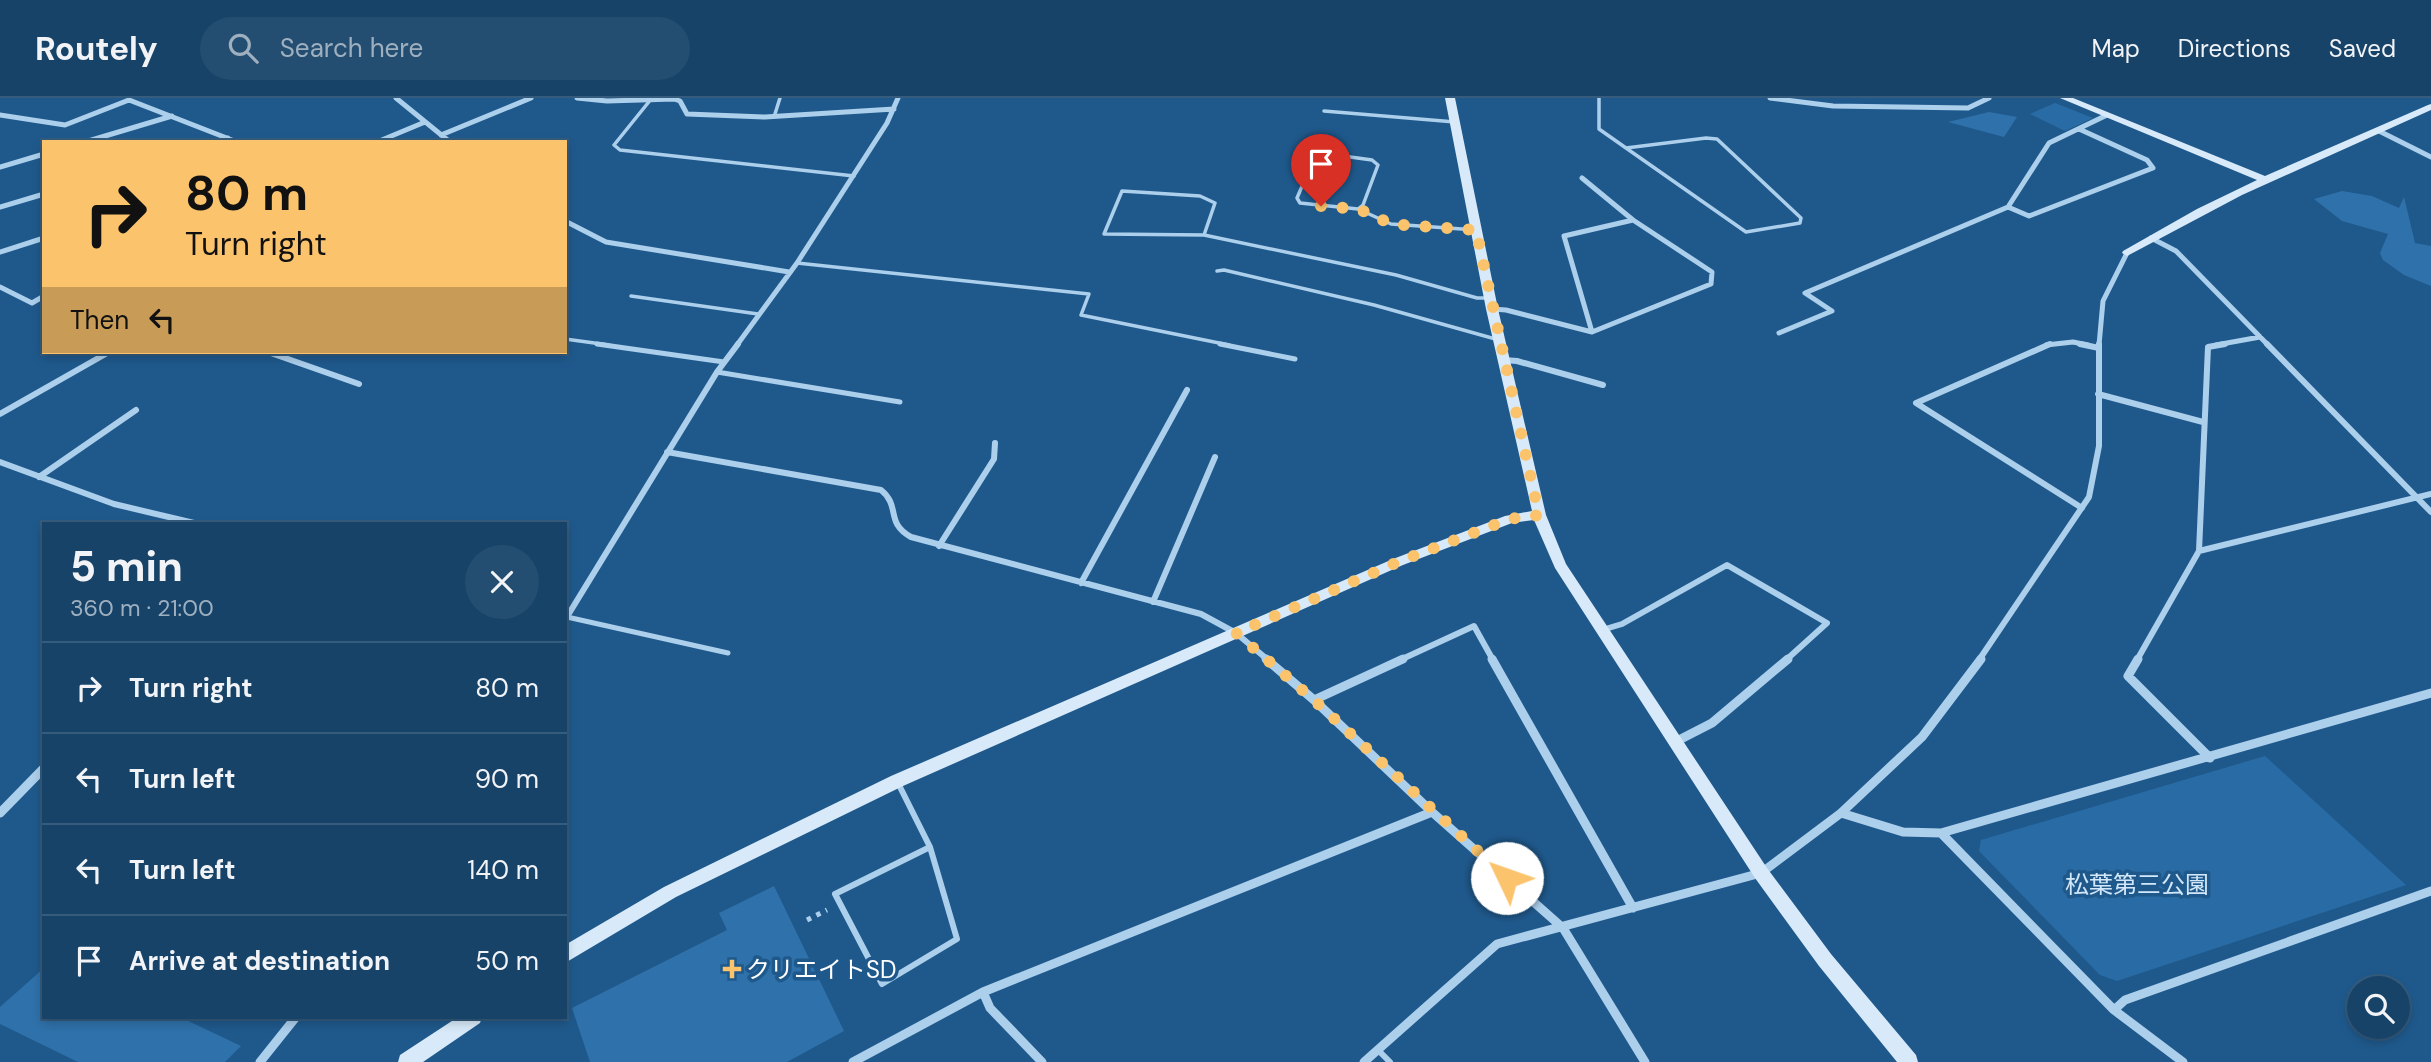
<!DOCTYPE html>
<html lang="en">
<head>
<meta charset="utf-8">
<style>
  :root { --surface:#174369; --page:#244e71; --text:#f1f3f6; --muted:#9eb0c0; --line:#365c7d }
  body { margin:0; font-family:"DM Sans","Noto Sans JP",sans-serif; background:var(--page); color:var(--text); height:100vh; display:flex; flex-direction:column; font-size:26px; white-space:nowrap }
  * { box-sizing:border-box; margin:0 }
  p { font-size:23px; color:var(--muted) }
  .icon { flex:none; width:38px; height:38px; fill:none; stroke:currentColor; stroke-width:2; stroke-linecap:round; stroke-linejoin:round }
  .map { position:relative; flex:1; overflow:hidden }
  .drawer { position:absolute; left:42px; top:424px; width:525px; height:497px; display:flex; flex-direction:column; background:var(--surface); border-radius:0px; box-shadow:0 4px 10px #0003,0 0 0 2px var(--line) }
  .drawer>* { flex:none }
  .banner { position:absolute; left:42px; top:42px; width:525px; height:214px; border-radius:0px; box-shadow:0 4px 10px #0003,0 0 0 2px var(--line); background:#fac36c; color:#111; overflow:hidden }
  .controls { position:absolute; left:2347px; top:878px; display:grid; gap:14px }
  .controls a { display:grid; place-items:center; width:63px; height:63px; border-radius:50%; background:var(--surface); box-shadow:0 4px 10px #0003,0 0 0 2px var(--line); font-size:35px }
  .pin { position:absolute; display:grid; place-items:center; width:60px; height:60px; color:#fff; margin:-72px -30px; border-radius:50% 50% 50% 0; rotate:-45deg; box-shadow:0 0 7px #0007 }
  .pin .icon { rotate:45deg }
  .me { position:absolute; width:77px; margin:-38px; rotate:312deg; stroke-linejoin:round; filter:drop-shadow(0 0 5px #0008) }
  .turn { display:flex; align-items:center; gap:24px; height:147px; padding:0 28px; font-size:32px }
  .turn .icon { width:91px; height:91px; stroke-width:2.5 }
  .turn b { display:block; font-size:49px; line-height:60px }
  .then { display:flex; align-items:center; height:66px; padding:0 28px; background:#0003; gap:14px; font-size:26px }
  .round { display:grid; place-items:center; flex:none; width:74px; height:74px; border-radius:37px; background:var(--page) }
  .overview { display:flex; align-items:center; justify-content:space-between; height:119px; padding:0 28px }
  h1 { font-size:42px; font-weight:700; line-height:52px }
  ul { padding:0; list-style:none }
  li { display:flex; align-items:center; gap:21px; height:91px; padding:0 28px; border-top:2px solid var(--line) }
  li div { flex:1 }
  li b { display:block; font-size:26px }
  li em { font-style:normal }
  header { display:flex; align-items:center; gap:42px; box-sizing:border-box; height:98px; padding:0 35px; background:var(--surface); border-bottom:2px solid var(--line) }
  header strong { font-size:33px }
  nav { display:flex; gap:38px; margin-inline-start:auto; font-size:24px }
  .search { width:490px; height:63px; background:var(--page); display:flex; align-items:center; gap:18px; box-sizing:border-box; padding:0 24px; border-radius:38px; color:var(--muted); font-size:26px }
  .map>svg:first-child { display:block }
</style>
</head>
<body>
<header>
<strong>Routely</strong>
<div class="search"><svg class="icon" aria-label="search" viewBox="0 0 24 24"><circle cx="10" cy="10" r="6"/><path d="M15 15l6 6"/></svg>Search here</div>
<nav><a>Map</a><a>Directions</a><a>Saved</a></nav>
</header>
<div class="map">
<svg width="2431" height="964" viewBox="0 0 2431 964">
  <rect width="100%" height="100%" fill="#1f598c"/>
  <path fill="#296ca5" d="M2055 5 2093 20 2065 33 2030 16Z
    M2265 658 2406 787 2117 883 2100 877 1979 753 1981 742Z"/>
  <path fill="#2f71aa" d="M1989 14 2017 19 2004 39 1948 24Z
    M2342 93 2372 98 2399 110 2404 99 2415 145 2431 148V188L2404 177 2383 162 2380 155 2388 136 2342 123 2314 101Z
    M774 788 844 933 787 964H590L572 910 727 832 719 815Z
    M44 870V919H180L241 948 225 964H78L0 926V909Z"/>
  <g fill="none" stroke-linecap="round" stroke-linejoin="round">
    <path stroke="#accfec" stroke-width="5" stroke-dasharray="4.5 6" stroke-linecap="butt" d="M807 822 827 812"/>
    <path stroke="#accfec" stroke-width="3.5" d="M652 0 614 47 620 52 854 78
      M1599 0V31L1626 50
      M1324 13 1455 24
      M774 19 780 0
      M1706 40 1717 41 1801 120 1800 125 1746 134 1626 50Z
      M1321 55 1372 62 1378 67 1363 107 1358 111 1300 105 1297 100 1315 58Z
      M1122 93 1200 98 1215 105 1204 137 1104 136Z
      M1358 111 1391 126 1476 132
      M1204 137 1396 177 1477 200H1489
      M797 165 1089 196 1081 217 1229 247
      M1217 173 1224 172 1374 207 1499 242
      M631 198 758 216
      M565 241 609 247"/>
    <path stroke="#accfec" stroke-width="5" d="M597 246 724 264
      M1220 246 1295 261
      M717 274 900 304
      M567 519 728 555"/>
    <path stroke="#accfec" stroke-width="6" d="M897 683 930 749
      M930 749 957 841 882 886 835 796Z
      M1378 952 1390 964"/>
    <path stroke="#accfec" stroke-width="5" d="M396 0 450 44
      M577 0 607 3 674 1 680 3 687 16 765 19 894 11
      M1770 0 1833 8 1968 10 1989 0
      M0 17 65 27 129 2 237 44
      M2379 33 2431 59
      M441 37 531 0
      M85 44 172 18
      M215 44 228 40
      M377 44 425 24
      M0 69 44 56
      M0 109 44 96
      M2008 109 2029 118 2153 70 2147 62 2079 31
      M565 123 606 144 789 174
      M2151 140 2176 153 2268 247
      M0 154 44 140
      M0 189 32 205 44 198
      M1492 211 1506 212 1592 234 1711 186 1712 174 1633 122 1582 80
      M1592 234 1564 138 1633 122
      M1779 235 1832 213 1805 195 2008 109 2049 45 2107 17
      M737 247 797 165 887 25 898 0
      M2046 247 2073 244 2088 247
      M2099 247 2103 203 2127 155
      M2216 247 2260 239"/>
    <path stroke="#accfec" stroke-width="6" d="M2050 246 1916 305 2082 410
      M2080 246 2099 250
      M2267 246 2431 414
      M268 254 359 286
      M1504 262 1517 263 1603 287
      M2098 296 2203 324
      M0 316 109 254
      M667 354 881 392C901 408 885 425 911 439L1201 516 1236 535 1268 562
      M0 364 114 406 194 425
      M39 379 136 312
      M939 448 994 361 995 345
      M2199 453 2431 396
      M1081 485 1187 292
      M1153 504 1215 359
      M565 522 717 274 738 246
      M1602 532 1622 526 1727 467 1827 525 1786 562
      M1400 562 1474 528 1493 562
      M1979 562 2089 399 2099 348V246
      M2137 562 2199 453 2208 249 2225 246"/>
    <path stroke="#accfec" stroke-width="9" d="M1266 561 1314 602
      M1403 561 1314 602 1432 714 1563 830 1645 964
      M1492 561 1633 810
      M2138 561 2128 578 2210 660
      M1675 644 1712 625 1788 561
      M0 715 44 670
      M1841 715 1903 734 1941 735
      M983 894 990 910 1042 964
      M2114 912 2125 902 2431 793
      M260 964 296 919
      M853 964 983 894 1432 714
      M1364 964 1497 846 1761 775 1841 715 1922 639 1981 561
      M2183 964 2114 912 1941 735 2431 595"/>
    <path fill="#d8eaf9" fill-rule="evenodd" d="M1445 0H1455L1498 211 1546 417 1566 466 1767 770 1831 856 1916 957 1918 964H1897L1819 868 1755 780 1555 470 1534 422 1512 425 1403 467 903 688 676 799 565 865V847L664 789 891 678 1393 461 1505 418 1532 413 1486 211Z
      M2060 0H2073L2265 78 2428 7 2431 6V12L2242 97 2127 158 2122 155 2123 153 2197 111 2257 82Z
      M458 919H482L480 925 423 964H398L400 957Z"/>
  </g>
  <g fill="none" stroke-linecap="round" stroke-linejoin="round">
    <path stroke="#fac36c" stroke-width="12" stroke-dasharray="0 21.6" d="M1321 108 1359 111 1391 126 1476 132 1539 417 1510 421 1398 464 1236 535 1314 602 1507 780"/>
  </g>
  <path fill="#fac36c" stroke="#1f598c" stroke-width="2.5" d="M728.5 860.5h7v7h7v7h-7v7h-7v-7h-7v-7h7z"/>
  <g text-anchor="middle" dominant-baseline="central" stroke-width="7" stroke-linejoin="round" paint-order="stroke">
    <g font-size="24" fill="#d2e7f9" stroke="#1f598c">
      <text x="2137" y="786">松葉第三公園</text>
    </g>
    <g font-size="24" fill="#fff" stroke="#1f598c" text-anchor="start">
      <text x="746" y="871">クリエイトSD</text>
    </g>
  </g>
</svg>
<div class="controls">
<a><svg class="icon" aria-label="search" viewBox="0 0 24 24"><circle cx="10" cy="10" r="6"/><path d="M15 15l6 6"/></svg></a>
</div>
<div class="pin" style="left:1321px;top:108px;background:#d93025"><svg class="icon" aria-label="arrive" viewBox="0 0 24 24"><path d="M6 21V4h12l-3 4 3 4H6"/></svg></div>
<svg class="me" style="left:1507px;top:780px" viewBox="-20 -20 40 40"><circle r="19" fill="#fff"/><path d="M0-13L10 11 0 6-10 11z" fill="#fac36c"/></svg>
<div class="banner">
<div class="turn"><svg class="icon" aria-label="right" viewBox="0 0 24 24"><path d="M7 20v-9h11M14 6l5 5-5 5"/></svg><div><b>80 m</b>Turn right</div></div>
<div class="then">Then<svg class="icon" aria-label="left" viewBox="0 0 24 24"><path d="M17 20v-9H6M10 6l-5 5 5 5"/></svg></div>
</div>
<section class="drawer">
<div class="overview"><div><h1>5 min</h1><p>360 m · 21:00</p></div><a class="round"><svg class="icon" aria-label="close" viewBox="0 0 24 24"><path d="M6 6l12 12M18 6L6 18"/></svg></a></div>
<ul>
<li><svg class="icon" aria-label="right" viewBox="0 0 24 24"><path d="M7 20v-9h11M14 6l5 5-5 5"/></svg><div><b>Turn right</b></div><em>80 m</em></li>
<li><svg class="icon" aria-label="left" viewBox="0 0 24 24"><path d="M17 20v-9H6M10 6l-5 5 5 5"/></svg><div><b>Turn left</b></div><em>90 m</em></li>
<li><svg class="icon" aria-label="left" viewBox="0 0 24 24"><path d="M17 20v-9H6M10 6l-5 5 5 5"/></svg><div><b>Turn left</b></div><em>140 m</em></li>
<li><svg class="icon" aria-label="arrive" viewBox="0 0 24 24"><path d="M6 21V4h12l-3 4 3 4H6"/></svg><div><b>Arrive at destination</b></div><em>50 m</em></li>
</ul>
</section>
</div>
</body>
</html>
